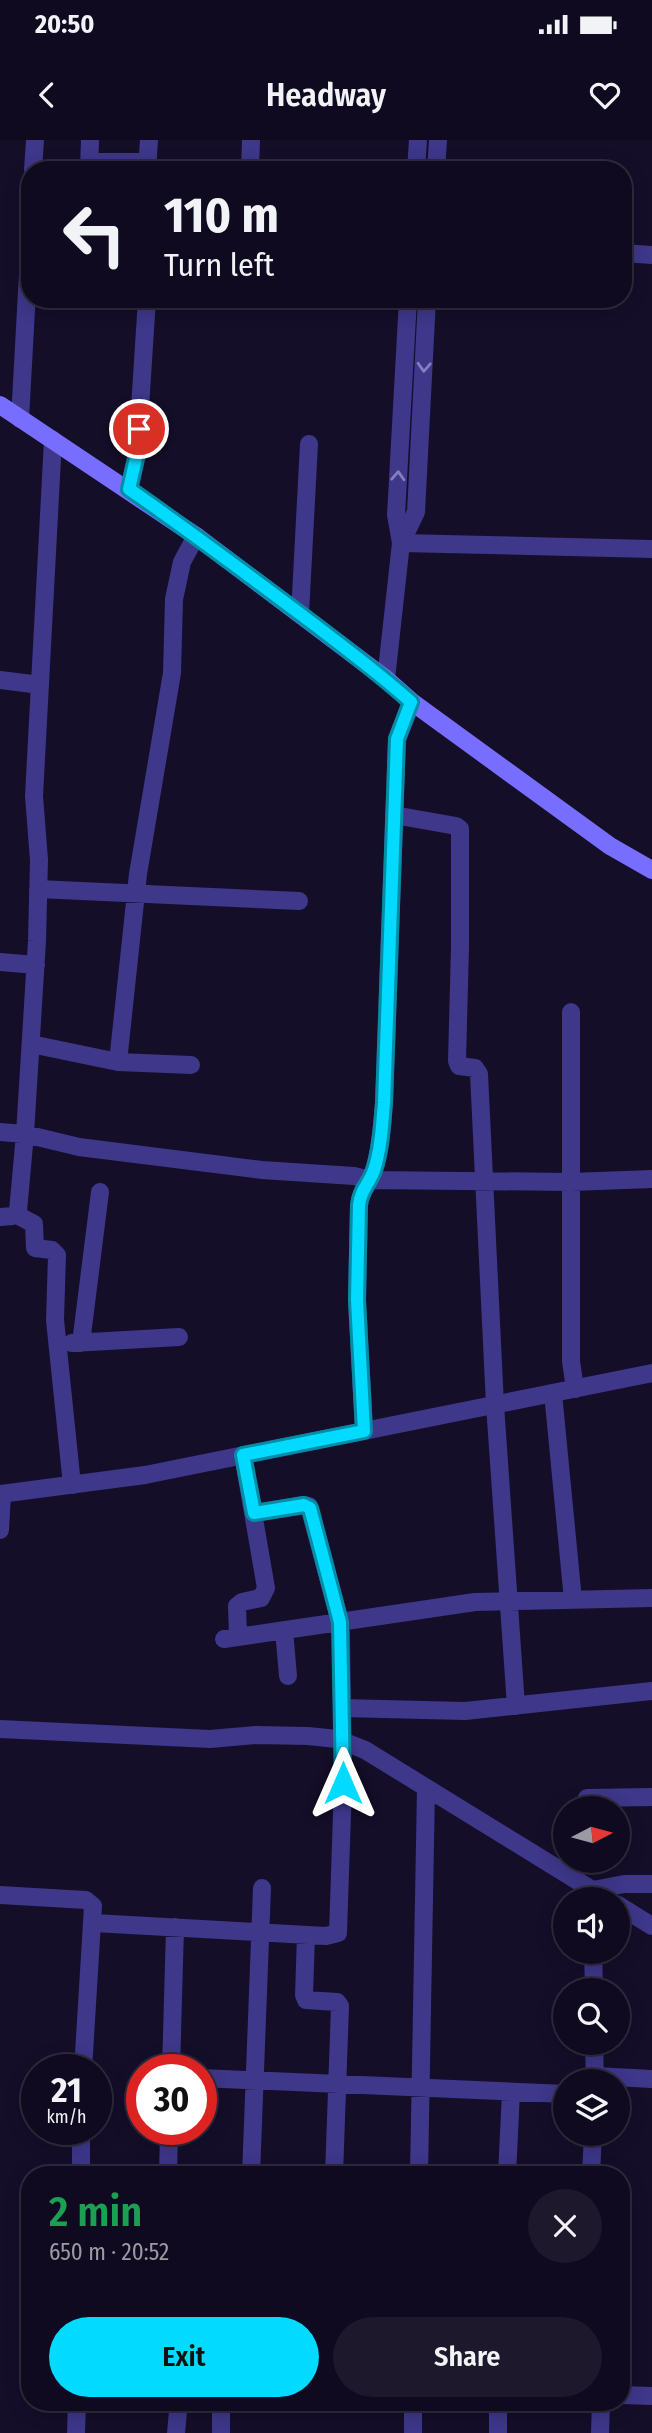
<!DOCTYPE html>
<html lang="en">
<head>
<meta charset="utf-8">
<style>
  :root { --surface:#0f0a1f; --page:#1d182c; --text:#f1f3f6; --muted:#9b9aa4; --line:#2f2b3d; --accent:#02daff }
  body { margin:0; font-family:"Fira Sans Condensed",sans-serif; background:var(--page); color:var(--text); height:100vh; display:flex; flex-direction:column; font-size:26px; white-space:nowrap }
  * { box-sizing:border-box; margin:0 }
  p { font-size:23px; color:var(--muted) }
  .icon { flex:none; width:38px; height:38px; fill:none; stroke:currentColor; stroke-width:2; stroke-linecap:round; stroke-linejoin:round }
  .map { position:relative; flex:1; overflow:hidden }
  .sheet { position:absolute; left:21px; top:2026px; width:609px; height:245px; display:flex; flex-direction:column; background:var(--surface); border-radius:28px; box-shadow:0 4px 18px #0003,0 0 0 2px var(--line) }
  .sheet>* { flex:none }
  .banner { position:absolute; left:21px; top:21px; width:611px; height:147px; border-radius:28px; box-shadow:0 4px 18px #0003,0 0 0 2px var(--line); background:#0f0a1f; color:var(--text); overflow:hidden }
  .needle { width:46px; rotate:84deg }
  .fabs { position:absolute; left:553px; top:1656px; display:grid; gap:14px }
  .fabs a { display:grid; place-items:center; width:77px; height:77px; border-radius:50%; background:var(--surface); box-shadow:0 4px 18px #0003,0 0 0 2px var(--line); font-size:35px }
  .speed { position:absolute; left:21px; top:1914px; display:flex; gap:14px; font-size:35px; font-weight:700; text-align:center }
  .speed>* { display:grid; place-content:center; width:91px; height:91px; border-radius:50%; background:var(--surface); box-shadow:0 4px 18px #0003,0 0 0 2px var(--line); line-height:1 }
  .speed small { font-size:18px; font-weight:400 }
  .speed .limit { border:10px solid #d22; background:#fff; color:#111 }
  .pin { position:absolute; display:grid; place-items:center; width:60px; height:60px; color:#fff; margin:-30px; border:4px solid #fff; border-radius:50%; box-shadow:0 2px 7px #0007 }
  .me { position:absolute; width:77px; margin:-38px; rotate:0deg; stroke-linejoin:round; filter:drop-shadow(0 0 5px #0008) }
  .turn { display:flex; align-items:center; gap:24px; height:147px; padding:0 28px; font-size:32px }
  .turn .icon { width:91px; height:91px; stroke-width:2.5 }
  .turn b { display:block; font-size:49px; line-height:60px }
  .round { display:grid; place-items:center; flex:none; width:74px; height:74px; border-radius:37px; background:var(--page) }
  .overview { display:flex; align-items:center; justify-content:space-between; height:119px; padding:0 28px }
  h1 { font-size:42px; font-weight:600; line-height:52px; color:#1e9e55 }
  .action { display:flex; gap:14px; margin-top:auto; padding:14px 28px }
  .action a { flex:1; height:80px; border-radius:42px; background:var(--accent); color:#111; font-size:28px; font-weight:600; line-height:80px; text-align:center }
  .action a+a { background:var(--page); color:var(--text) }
  .status { display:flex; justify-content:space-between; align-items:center; height:49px; padding:0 35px; background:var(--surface); direction:ltr }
  .status svg { height:19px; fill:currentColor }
  header { display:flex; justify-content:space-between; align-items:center; height:91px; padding:0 28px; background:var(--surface); font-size:32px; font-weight:600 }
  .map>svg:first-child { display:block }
</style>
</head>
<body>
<div class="status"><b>20:50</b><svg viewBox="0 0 49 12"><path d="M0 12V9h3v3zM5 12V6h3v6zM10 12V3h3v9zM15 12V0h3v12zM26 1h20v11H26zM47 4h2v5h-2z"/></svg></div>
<header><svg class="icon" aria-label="back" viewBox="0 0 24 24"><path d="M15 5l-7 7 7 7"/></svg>Headway<svg class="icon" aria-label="heart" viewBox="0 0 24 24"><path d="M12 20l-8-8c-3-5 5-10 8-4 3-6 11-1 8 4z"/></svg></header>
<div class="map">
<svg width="652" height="2293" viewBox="0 0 652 2293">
  <rect width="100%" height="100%" fill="#140e29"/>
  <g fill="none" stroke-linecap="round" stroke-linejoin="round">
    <path stroke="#3e378a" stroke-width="18" d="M90 22H147
      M33 30 35 0
      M89 30 90 0
      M147 30 149 0
      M250 30 251 0
      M623 113 652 115
      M20 279 30 97
      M129 350 137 314 147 159
      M401 403 652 409
      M300 474 309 304
      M0 540 40 545
      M394 675 456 686 460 689V807L457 921 459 926 475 928 479 934 495 1265 516 1566
      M38 749 299 761
      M0 822 36 825
      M571 872V1221L575 1249
      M31 904 118 922 191 925
      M118 922 138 734 172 533 174 459 182 422 196 396
      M0 992 25 994 79 1007 262 1030 354 1036 370 1040 571 1042 652 1039
      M15 1074 34 1084 35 1108 52 1110 57 1115 55 1180 72 1345
      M0 1077 13 1076 18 1071 25 994 37 801 39 720 34 656 53 300
      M72 1203 179 1197
      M81 1203 100 1052
      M553 1253 573 1460
      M364 1291 357 1160 359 1065C361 1048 370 1045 374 1030 381 1009 382 985 384 963L397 599 412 562
      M0 1390 2 1354
      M284 1490 288 1536
      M238 1497 237 1466 242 1462 261 1458 266 1448 243 1315
      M224 1499 475 1462 652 1458
      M342 1568 465 1571 652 1551
      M0 1589 210 1599 256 1595 308 1596 337 1599 365 1610 607 1759
      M587 1658 652 1657
      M0 1755 86 1760 93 1766 83 1930
      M593 1756V1750L624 1744H652
      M618 1765 652 1786
      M94 1783 326 1796 338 1793 343 1643 341 1494 340 1482 309 1366 304 1365 254 1373
      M306 1795 304 1855 306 1860 337 1862 340 1866 334 2035
      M593 1811 594 1850
      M594 1902 595 1941
      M171 1930 175 1787
      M595 1936 652 1939
      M201 1938 565 1954
      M81 2035V1990
      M168 2035 169 1990
      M251 2035 262 1748
      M419 2035 426 1648
      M507 2035 511 1952
      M591 2035 593 1993
      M621 2255 652 2256
      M76 2293 77 2263
      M176 2293 178 2271
      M221 2293V2263
      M413 2293V2263
      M498 2293V2263
      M600 2293 601 2263"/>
    <path stroke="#3e378a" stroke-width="18" d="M416 30 418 0
      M436 30 438 0
      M401 403 416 372 427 159
      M386 539 401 403 396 375 408 159
      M0 1354 145 1335 652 1233"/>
    <path stroke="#776dff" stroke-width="18" d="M0 265 196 396 386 539 412 562 610 706 652 730"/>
  </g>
  <defs><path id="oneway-chevron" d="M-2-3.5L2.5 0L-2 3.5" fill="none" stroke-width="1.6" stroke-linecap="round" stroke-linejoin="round" transform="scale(1.75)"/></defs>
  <g stroke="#857fbf">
    <use href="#oneway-chevron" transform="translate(424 227) rotate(93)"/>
    <use href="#oneway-chevron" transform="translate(398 336) rotate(-87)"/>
  </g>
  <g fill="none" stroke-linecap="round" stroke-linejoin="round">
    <defs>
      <path id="route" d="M139 289 137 314 129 349C191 392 251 437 311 482 345 508 379 533 411 562L397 599 384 963C382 985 381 1009 374 1030 369 1045 361 1048 359 1065L357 1160 364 1291 243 1315 254 1373 304 1365 310 1368 340 1482 343 1643"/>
    </defs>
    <use href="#route" stroke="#018ea6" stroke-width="18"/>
    <use href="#route" stroke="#02daff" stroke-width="12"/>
  </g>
</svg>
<div class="fabs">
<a><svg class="needle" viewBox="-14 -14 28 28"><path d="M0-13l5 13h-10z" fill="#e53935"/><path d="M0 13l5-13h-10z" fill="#9b9aa4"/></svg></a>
<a><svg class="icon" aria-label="sound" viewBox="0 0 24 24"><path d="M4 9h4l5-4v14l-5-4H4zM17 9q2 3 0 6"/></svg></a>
<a><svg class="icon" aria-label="search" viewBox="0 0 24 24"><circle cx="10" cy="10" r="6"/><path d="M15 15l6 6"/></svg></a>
<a><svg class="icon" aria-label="layers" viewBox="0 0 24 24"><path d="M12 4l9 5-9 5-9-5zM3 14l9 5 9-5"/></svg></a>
</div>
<div class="speed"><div>21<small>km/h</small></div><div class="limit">30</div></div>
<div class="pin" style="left:139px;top:289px;background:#d93025"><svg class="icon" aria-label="arrive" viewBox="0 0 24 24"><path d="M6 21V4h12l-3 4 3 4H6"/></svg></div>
<svg class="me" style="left:343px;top:1643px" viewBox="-20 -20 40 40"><path d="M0-17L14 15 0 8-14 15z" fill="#02daff" stroke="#fff" stroke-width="4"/></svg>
<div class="banner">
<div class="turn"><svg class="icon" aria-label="left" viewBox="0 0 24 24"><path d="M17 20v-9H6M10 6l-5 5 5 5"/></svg><div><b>110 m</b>Turn left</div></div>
</div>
<section class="sheet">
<div class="overview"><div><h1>2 min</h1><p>650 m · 20:52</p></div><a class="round"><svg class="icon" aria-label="close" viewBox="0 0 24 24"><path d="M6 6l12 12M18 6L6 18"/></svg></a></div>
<div class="action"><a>Exit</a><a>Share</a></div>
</section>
</div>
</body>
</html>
